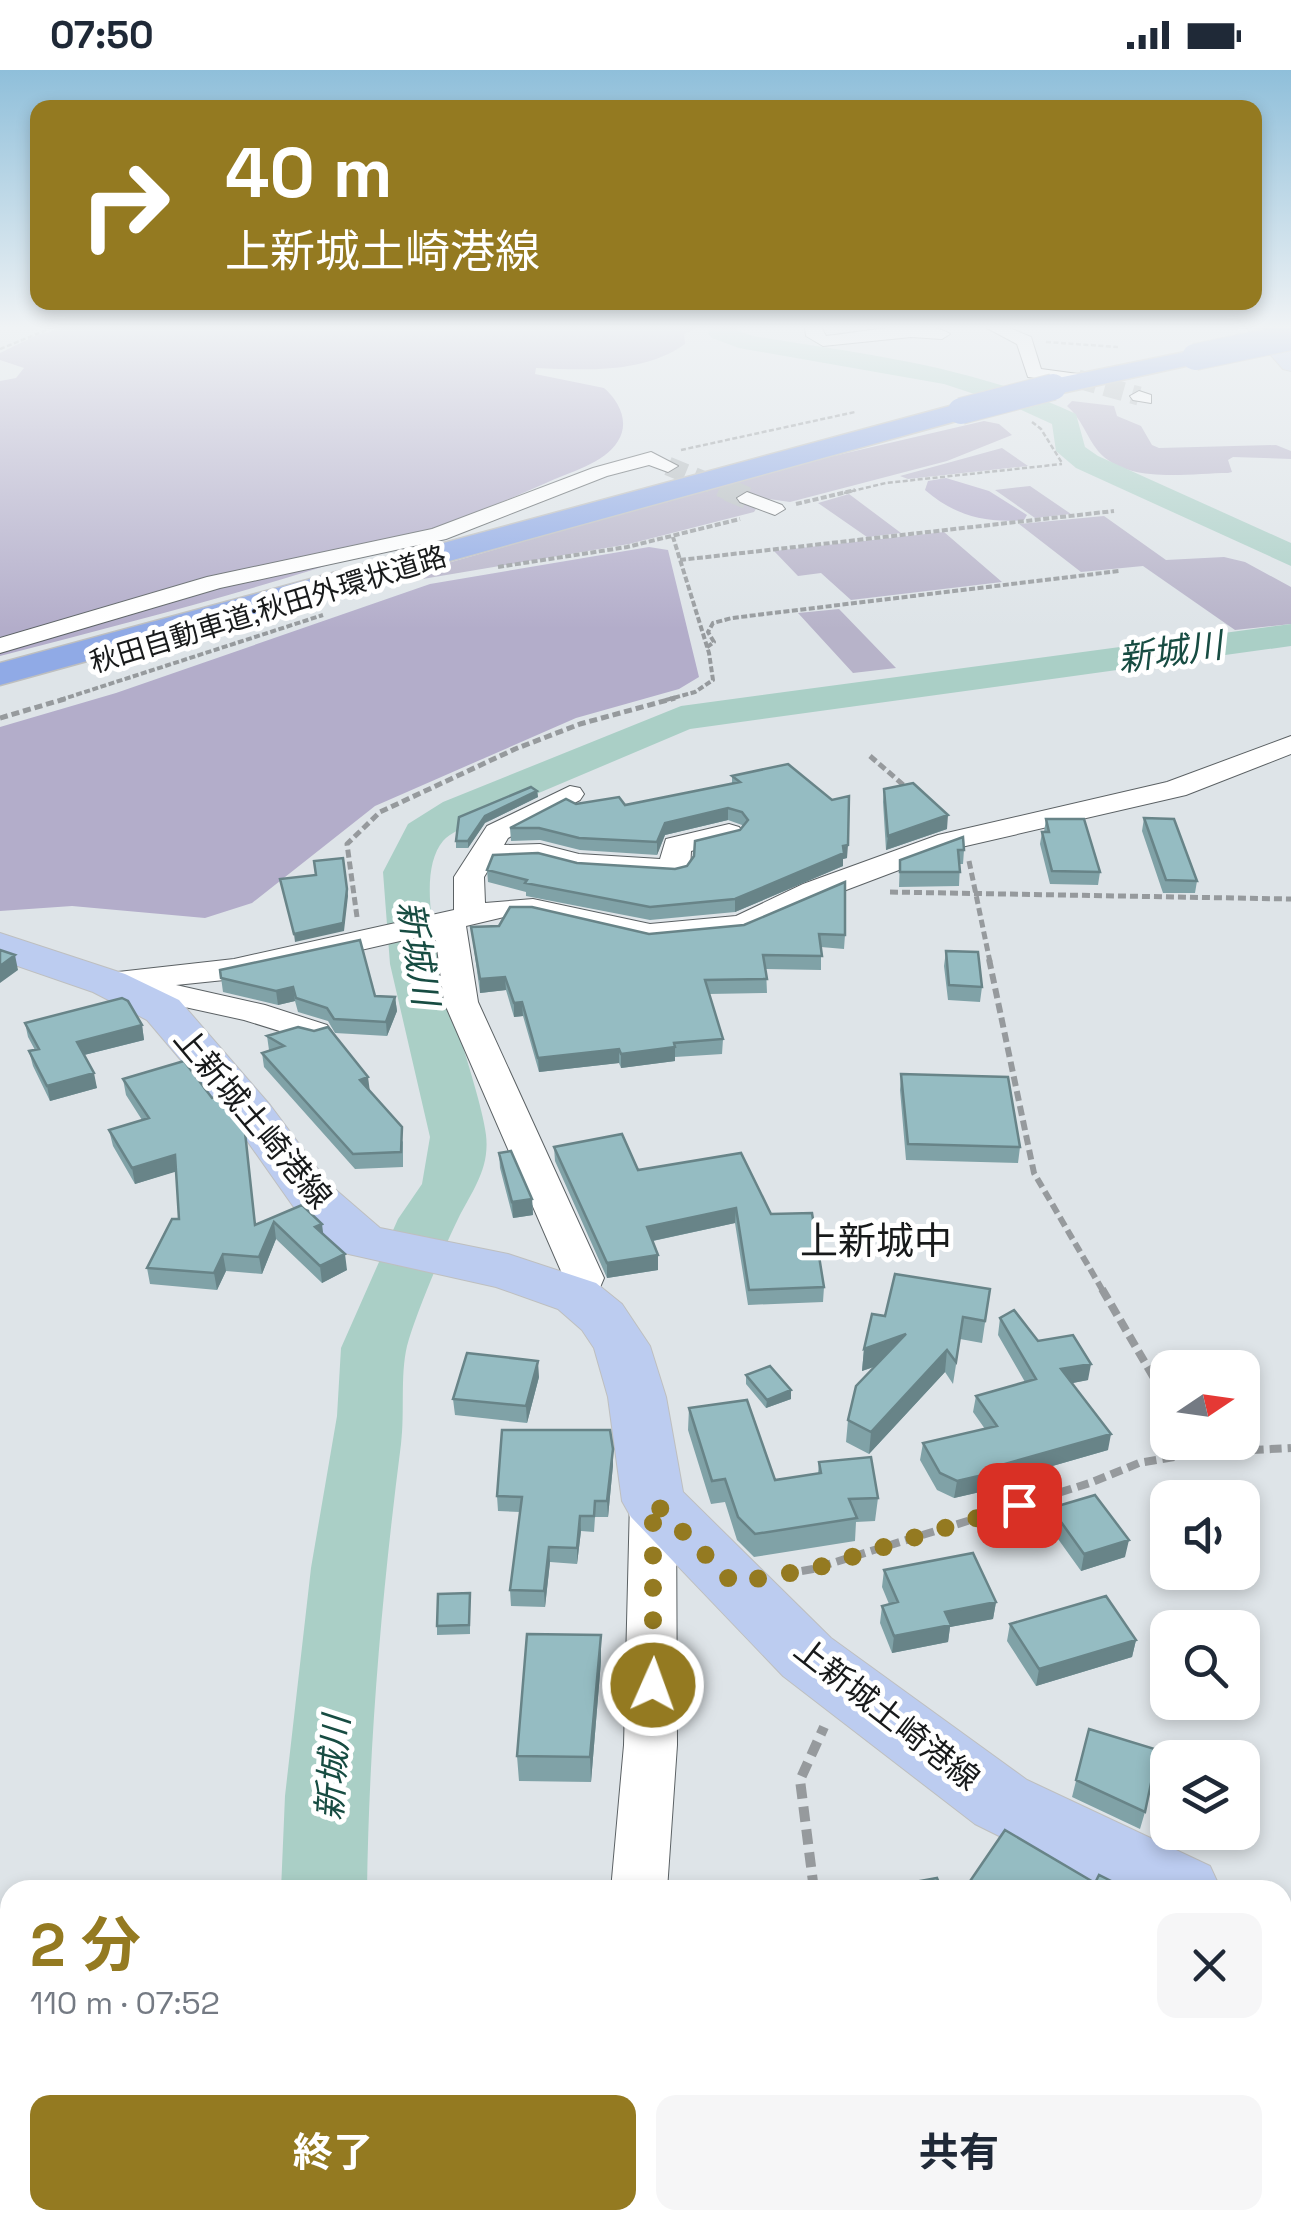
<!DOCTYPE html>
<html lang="ja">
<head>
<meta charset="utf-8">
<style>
  :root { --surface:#fff; --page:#f6f6f7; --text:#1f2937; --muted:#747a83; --accent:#947a21 }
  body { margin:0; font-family:"Space Grotesk","Noto Sans JP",sans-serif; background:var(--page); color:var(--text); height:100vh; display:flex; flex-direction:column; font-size:38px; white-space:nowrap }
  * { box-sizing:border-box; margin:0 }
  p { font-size:32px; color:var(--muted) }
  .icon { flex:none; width:55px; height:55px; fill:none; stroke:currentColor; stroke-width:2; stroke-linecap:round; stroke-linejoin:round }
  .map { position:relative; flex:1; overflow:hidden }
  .details { position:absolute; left:0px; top:1810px; width:1292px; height:350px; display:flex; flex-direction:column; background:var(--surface); border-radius:30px 30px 0 0; box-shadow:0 5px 15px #0003 }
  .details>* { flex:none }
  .top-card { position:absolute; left:30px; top:30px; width:1232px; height:210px; border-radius:20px; box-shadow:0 5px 15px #0003; background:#947a21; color:#fff; overflow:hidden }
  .needle { width:65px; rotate:77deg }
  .tools { position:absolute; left:1150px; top:1280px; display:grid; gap:20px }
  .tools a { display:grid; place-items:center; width:110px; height:110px; border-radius:20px; background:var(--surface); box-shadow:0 5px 15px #0003; font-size:50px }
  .pin { position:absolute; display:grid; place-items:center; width:85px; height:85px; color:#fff; margin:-42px; border-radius:20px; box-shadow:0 5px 15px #0006 }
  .me { position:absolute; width:110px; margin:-55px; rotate:2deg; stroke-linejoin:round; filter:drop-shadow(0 0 8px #0008) }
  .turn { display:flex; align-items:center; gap:35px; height:210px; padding:0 30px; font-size:45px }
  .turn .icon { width:130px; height:130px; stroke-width:2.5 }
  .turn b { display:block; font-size:70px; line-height:85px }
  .round { display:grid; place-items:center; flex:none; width:105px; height:105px; border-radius:20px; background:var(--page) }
  .headline { display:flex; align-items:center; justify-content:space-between; height:170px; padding:0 30px }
  h1 { font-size:60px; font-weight:700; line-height:75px; color:var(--accent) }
  .cta { display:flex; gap:20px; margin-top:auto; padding:20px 30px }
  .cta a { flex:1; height:115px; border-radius:20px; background:var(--accent); color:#fff; font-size:40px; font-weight:700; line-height:115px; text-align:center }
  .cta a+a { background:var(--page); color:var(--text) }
  .status { display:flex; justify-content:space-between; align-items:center; height:70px; padding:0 50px; background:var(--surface); direction:ltr }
  .status svg { height:28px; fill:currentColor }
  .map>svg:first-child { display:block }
</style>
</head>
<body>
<div class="status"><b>07:50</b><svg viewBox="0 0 49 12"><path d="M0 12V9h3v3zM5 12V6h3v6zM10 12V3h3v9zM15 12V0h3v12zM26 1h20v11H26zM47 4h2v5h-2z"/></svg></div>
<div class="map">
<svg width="1291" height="2160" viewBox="0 0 1291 2160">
  <rect width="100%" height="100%" fill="#dee4e8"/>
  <path fill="#b7b3c9" d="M1072 331 1114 336 1117 346 1141 356 1152 375 1159 378 1276 375 1291 381V389L1233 387 1228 390 1232 402 1228 403C1189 403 1127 415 1098 381 1086 366 1082 349 1067 336Z
    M984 351 999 354 1012 365 947 391 790 432 762 428 747 434 756 439 754 442 629 474 393 514 385 511 769 401Z
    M1002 378 1028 396 908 409 900 406Z
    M1030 416 1071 444 1035 448 995 420Z
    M849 424 901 463 867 467 818 433Z
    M1104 446 1166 490 1224 487 1245 492 1291 517V554L1235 560 1143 496 1081 502 1019 454Z
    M944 462 1002 512 851 530 821 503 798 506 774 481Z
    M839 539 896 598 853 603 798 543Z"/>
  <path fill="#b3adca" d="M69 257H699L684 264 685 274C643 304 586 300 536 298L535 304 604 318C619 331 630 352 618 371 604 394 569 402 546 413 372 491 184 538 0 586V311L16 308 24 298 0 290V283L37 265Z
    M946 408 989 421 1027 445 1024 450C985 453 955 446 925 420L928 411Z
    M649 477 668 480 699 607 679 619 576 648 375 736 252 833 205 848 72 836 0 841V657L116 623 430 514Z"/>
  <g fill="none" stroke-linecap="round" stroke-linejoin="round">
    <path fill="#aacfc6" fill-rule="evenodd" d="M713 257H738L736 260 753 266C865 284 973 296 1076 344L1085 377 1098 386 1291 473V496L1076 398 1056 381 1052 354 1017 338 944 314 739 278 712 268 708 263Z
      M1291 554V576L690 659 475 750C465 757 450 763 443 771 399 824 478 1000 486 1065 490 1099 472 1121 458 1149 443 1180 416 1243 407 1276 400 1306 405 1343 401 1374 382 1522 369 1671 367 1820H281L285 1726 311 1498 337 1346 341 1278 398 1149 422 1114 430 1067 390 894 383 802 408 754 443 732 681 636Z
      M262 2150H362L361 2160H261Z"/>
    <path stroke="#b6bcbf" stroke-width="19" stroke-dasharray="19 9" stroke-linecap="butt" d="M1078 309 1139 326
      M668 396 734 423"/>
    <path stroke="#b6bcbf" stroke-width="22" stroke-dasharray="22 11" stroke-linecap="butt" d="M728 420 747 428"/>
    <defs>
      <path id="minor" d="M805 257H821L826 266C856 263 927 248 950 264L942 269 911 267 823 276 806 266Z
        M985 257H1007L1031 267 1041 299 1078 304 1087 309 1078 314 1028 307 1017 274Z
        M1139 321 1151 325V333L1133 330 1130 326Z
        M651 382 678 396 668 402 649 395 607 406 446 469 220 518 0 583V568L207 507 432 459 593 398Z
        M747 422 782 435 785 439 775 445 740 432 737 428Z
        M1291 666V684L1186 725 957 778 825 828 743 865 650 874 533 847H504L466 856 478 932 604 1208 592 1236 577 1240 562 1236 556 1226 564 1208 444 932 435 863 234 909 176 915 265 935 327 955 332 962 327 969 315 972 244 950 139 927 134 920H97L92 913 97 906 109 903 234 889 454 840V807L487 756 570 716 580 718 584 724 580 730 508 768 504 775 540 774 579 784 660 789 666 769 729 754 739 757 744 763 739 769 691 781 690 799 686 805 675 808 578 802 539 792 492 794 484 807 485 833 533 829 650 854 736 846 803 814 938 765 1167 712Z
        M653 1414 669 1419 676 1431 677 1675 667 1820H611L624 1675 630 1431 637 1419Z
        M564 2150H630V2160H564Z"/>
      <path id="major" d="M1246 257H1269L1291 280V301L1283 299Z
        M0 863 125 904 179 930 270 1035 329 1114 380 1158 508 1184 596 1213 622 1234 650 1276 666 1327 683 1422 831 1568 1027 1710 1210 1796 1221 1820H1108L975 1754 783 1606 631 1447 622 1431 608 1327 594 1278 582 1260 558 1239 496 1217 344 1183 293 1136 236 1055 147 950 93 922 0 890Z
        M1282 1835 1291 1839V1911L1282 1908Z"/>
      <path id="highway" d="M1195 280 1207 287 1204 292 1053 325 1040 317 1053 309Z
        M961 333 975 341 971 347 0 615V593Z"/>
    </defs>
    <use href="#minor" stroke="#5b6164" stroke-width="2"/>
    <use href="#major" stroke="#bebfbf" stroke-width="2"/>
    <use href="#highway" stroke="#bebfbf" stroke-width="3"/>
    <path stroke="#969a9d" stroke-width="2.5" stroke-dasharray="5 2.5" stroke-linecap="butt" d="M1046 272 1118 277
      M0 279 54 257
      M1032 352 1041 359 1062 393
      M681 380 855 342
      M844 423 886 413 1062 394"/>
    <path stroke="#969a9d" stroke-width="4" stroke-dasharray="6 2.5" stroke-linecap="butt" d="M796 434 855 420
      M680 490 1114 441
      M498 497 627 477 740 449
      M707 577 714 572 708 562 713 553 732 548 1119 501
      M60 630 323 545
      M666 630 695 622 713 610 709 583 673 467"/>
    <path stroke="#969a9d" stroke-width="5" stroke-dasharray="8 4" stroke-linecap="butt" d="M0 648 68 628
      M870 686 908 719
      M969 791 990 892
      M890 822 1291 829
      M357 847 347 774 380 742 515 679 580 654 675 628"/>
    <path stroke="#969a9d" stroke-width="6" stroke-dasharray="10 5" stroke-linecap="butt" d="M989 889 1034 1103 1103 1221"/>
    <path stroke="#969a9d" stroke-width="8" stroke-dasharray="12 6" stroke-linecap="butt" d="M1102 1219 1168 1332
      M1191 1372 1197 1383
      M784 1504 813 1499 1090 1413 1139 1393 1197 1383 1291 1378"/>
    <path stroke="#969a9d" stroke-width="10" stroke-dasharray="15 8" stroke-linecap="butt" d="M814 1820 800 1710 824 1657"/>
    <use href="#minor" fill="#fff" fill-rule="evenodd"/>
    <use href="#major" fill="#bcccf0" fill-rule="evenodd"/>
    <use href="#highway" fill="#90aae6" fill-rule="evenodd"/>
    <defs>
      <path id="highway-bridge" d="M1195 287 1291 267
        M961 341 1053 317"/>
    </defs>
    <use href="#highway-bridge" stroke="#bebfbf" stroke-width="28" stroke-linecap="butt"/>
    <use href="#highway-bridge" stroke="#90aae6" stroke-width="26"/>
  </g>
  <path fill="#80a2a7" d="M732 706 847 788 843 789V796L735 842 650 850 526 826V822L488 812 487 800 577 793 675 799 687 796 740 760 743 757 742 755 728 750 665 765 657 785 580 780 540 770 511 771 510 758 576 734 625 735 732 714Z
    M884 719 947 759 886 780 883 732Z
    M537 721 538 727 485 753 468 778H456V771Z
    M1144 748 1197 811 1195 823H1163L1142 761Z
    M1046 749 1100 802 1098 815 1050 814 1040 774 1042 762H1044Z
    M963 767 964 780 963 794H960L959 816 899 817 900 790Z
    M744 855 845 865 844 879 821 877V900L766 899 767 923 709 924 723 969 722 984 675 987V991L621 998 619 993 539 1002 523 946 514 947 506 920 480 923 471 857 649 864Z
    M946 881 982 917 980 932 948 930 944 896Z
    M220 900 375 926 395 927 397 941 387 966 335 963 328 951 298 942 295 931 278 935 223 922Z
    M25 953 142 955 144 970 84 985 97 1018 50 1031 33 996 29 981 35 980 28 967Z
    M267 966 370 1021 403 1072V1097L355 1099 264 997 262 983 269 980Z
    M901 1004 1020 1077 1018 1093 906 1090 900 1020Z
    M123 1009 256 1155 302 1135 347 1200 322 1213 276 1169 262 1204 226 1201 217 1220 150 1214 147 1198 179 1149 176 1101 135 1114 113 1076 109 1060 142 1050 126 1025Z
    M554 1077 638 1100 771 1144 824 1217 823 1232 748 1235 735 1153 653 1171 658 1185V1200L607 1208 555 1091Z
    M499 1083 532 1129 533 1145 513 1148 500 1098Z
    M990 1219 982 1273 960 1269 953 1314 945 1302 869 1384 846 1372 848 1350 874 1297 862 1301 864 1279 885 1246Z
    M1000 1248 1038 1271 1088 1310 1072 1313 1108 1380 1007 1409 1006 1416 954 1428 937 1420 920 1390 923 1373 985 1359 973 1342 976 1326 1025 1312 998 1265Z
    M746 1305 791 1329 766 1338 746 1314Z
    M539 1307 527 1353 455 1345 453 1329Z
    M689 1338 775 1410 818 1404 819 1392 878 1428 875 1451 856 1452 855 1471 754 1487 737 1470 725 1432 711 1434 688 1360Z
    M613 1395 608 1447H595L594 1462 581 1461 577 1494 550 1492 545 1537 511 1536 510 1520 520 1442 498 1441 497 1426Z
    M1051 1438 1125 1487 1081 1501 1048 1455Z
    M884 1500 996 1532 993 1549 950 1557 948 1572 892 1583 880 1553 882 1536 889 1534 882 1517Z
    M470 1523V1564L437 1565V1556Z
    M1010 1554 1136 1570 1132 1587 1036 1616 1007 1571Z
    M601 1565V1591L591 1712 519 1711 517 1686Z
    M1089 1659 1145 1742 1140 1759 1072 1727Z
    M736 2150H856V2160H736Z"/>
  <path fill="#688488" d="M537 721 538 727 485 753 468 778V771L485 746Z
    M728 738V750L665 765 657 785V772L665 753Z
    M948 745 947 759 886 780 888 766Z
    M848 775 847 788 843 789V796L735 842V829Z
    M347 819 348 826 344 861 295 872 294 864Z
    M15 885 18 900 0 913V896Z
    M505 907 506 920 480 923V909Z
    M293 917 295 931 278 935 276 921Z
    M395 927 397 941 387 966 386 952Z
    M522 932 523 946 514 947V933Z
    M142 955 144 970 80 986 77 972Z
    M675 977V991L621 998V984Z
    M619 979V993L539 1002 538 988Z
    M94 1003 97 1018 50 1031 47 1016Z
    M368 1007 370 1022 360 1010Z
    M175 1085 178 1101 135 1114 132 1098Z
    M532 1129 533 1145 513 1148 512 1132Z
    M736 1138 735 1153 647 1172V1157Z
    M274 1152 276 1169 262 1204 259 1187Z
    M322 1154 324 1170 315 1157Z
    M223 1184 226 1201 217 1220 214 1203Z
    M345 1184 347 1200 322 1213 320 1196Z
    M658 1185V1200L607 1208V1193Z
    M906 1264 904 1286 862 1301 864 1279Z
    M947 1280 945 1302 869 1384 871 1362Z
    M538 1291 539 1307 527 1353 526 1336Z
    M1091 1294 1088 1310 1058 1316 1061 1299Z
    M791 1320V1329L766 1338 767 1330Z
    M1111 1364 1108 1380 1007 1409 1006 1416 954 1428 957 1411 1005 1394Z
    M613 1379V1395L608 1447 607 1431Z
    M580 1446 581 1461 577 1494V1478Z
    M1129 1470 1125 1487 1081 1501 1084 1484Z
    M549 1477 550 1492 545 1537 544 1521Z
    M996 1532 993 1549 950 1557 948 1572 892 1583 894 1566 945 1542Z
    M601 1565V1591L591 1712 590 1687Z
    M1136 1570 1132 1587 1036 1616 1039 1599Z"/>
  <path fill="#95bcc2" stroke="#688488" stroke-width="2.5" d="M788 694 832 730 849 726 848 775 843 776 844 783 735 829 650 837 525 813 527 810 487 800 493 785 538 783 577 793 675 799 687 796 694 786 695 771 740 760 748 750 742 742 728 738 665 753 657 772 579 768 539 758H510L566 729 576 734 619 727 625 735 740 712 732 706Z
    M913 713 948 745 888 766 884 719Z
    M531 717 537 721 485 746 468 771H456L459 747Z
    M1144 748 1174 749 1197 811 1166 810Z
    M1046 749H1084L1100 802 1052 801 1042 762H1049Z
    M963 767 964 780H958L960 802H900V790Z
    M343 788 347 819 343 853 294 864 280 809 316 805 314 791Z
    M845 812V865L819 864 822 886 763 885 767 909 705 910 723 969 674 973 675 977 621 984 619 979 538 988 522 932 514 933 505 907 480 909 471 857 499 856 510 837H532L649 864 744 855Z
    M360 870 375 926 395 927 386 952 334 949 327 938 296 928 293 917 276 921 221 908 220 900Z
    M0 880 15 885 0 896Z
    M946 881 978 882 982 917 949 915Z
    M122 928 128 931 142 955 77 972 94 1003 47 1016 29 981 39 979 25 953Z
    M298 957 314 961 328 957 368 1007 360 1010 402 1057 401 1082 353 1084 262 983 284 976 267 966Z
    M184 991 212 1028 218 1027 245 1062 255 1155 302 1135 322 1154 315 1157 345 1184 320 1196 274 1152 259 1187 223 1184 214 1203 147 1198 172 1149H179L175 1085 132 1098 109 1060 149 1048 123 1009Z
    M901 1004 1008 1007 1020 1077 908 1074Z
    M622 1064 638 1100 741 1083 771 1144 812 1143 824 1217 749 1220 736 1138 647 1157 658 1185 607 1193 554 1077Z
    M511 1081 532 1129 512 1132 499 1083Z
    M895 1204 990 1219 985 1251 963 1247 956 1292 947 1280 871 1362 848 1350 856 1316 906 1264 864 1279 872 1244 885 1246Z
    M1014 1240 1038 1271 1073 1265 1091 1294 1061 1299 1111 1364 1005 1394 1009 1399 957 1411 940 1403 923 1373 997 1356 976 1326 1036 1309 1000 1248Z
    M467 1283 538 1291 526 1336 453 1329Z
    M770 1296 791 1320 767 1330 746 1305Z
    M747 1330 775 1410 821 1403 819 1392 871 1387 878 1428 849 1429 857 1448 755 1464 738 1447 725 1409 712 1411 689 1338Z
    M502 1360H610L613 1379 607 1431H595L594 1446H580L577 1478 549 1477 544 1521 510 1520 522 1427 497 1426Z
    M1095 1425 1129 1470 1084 1484 1051 1438Z
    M973 1483 996 1532 945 1542 951 1555 894 1566 882 1536 898 1532 884 1500Z
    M470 1523 469 1555 437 1556 438 1524Z
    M1106 1526 1136 1570 1039 1599 1010 1554Z
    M527 1564 601 1565 590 1687 517 1686Z
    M1089 1659 1158 1680 1145 1742 1076 1710Z
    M1005 1760 1095 1813 1099 1805 1129 1820H964Z
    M937 1808 942 1820H871Z
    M1282 1877 1287 1879 1288 1887 1291 1888V1896L1284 1919H1282Z
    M737 2150H856V2160L737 2155Z
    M914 2150H951V2160H914Z"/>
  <linearGradient id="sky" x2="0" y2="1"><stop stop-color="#8fbfda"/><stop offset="0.46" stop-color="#f0f3f5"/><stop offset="1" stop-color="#f0f3f5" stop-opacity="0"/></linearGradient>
  <rect width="1291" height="559" fill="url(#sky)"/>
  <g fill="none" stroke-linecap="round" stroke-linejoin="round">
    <path stroke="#947a21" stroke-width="18" stroke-dasharray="0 32.4" d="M653 1615V1431L733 1513 813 1499 1019 1435"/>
  </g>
  <g text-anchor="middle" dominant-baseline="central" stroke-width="10" stroke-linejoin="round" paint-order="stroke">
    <g font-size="28" fill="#181a1b" stroke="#fff">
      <text transform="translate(268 539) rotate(-17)">秋田自動車道;秋田外環状道路</text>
    </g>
    <g font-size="32" fill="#181a1b" stroke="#fff">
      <text transform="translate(253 1048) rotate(50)">上新城土崎港線</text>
      <text transform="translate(887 1644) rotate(38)">上新城土崎港線</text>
    </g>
    <g font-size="35" font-style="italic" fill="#174c42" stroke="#fff">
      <text transform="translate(1170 582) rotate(-8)">新城川</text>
      <text transform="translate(418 883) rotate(81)">新城川</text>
      <text transform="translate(333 1698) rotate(-86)">新城川</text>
    </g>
    <g font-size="38" fill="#181a1b" stroke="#fff">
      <text x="876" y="1171">上新城中</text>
    </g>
  </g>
</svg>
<div class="tools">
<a><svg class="needle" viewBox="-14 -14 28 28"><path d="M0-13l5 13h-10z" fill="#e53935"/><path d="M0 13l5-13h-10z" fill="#747a83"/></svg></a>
<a><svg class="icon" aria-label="sound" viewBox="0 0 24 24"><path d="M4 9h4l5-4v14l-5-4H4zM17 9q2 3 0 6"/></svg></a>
<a><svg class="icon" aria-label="search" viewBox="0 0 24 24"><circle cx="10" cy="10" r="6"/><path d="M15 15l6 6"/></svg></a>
<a><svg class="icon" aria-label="layers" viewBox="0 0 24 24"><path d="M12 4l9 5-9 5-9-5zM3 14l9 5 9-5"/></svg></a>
</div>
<div class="pin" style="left:1019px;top:1435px;background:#d93025"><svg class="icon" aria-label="arrive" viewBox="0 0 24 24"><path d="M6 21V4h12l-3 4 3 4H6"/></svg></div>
<svg class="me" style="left:653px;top:1615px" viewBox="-20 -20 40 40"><circle r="17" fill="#947a21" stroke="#fff" stroke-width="3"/><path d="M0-11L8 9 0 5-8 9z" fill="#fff"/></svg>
<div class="top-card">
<div class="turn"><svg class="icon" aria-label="right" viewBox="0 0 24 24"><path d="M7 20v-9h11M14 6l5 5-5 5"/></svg><div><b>40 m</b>上新城土崎港線</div></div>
</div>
<section class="details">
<div class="headline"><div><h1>2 分</h1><p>110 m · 07:52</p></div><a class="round"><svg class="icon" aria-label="close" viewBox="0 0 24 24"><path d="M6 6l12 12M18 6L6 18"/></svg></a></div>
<div class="cta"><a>終了</a><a>共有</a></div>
</section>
</div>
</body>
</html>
